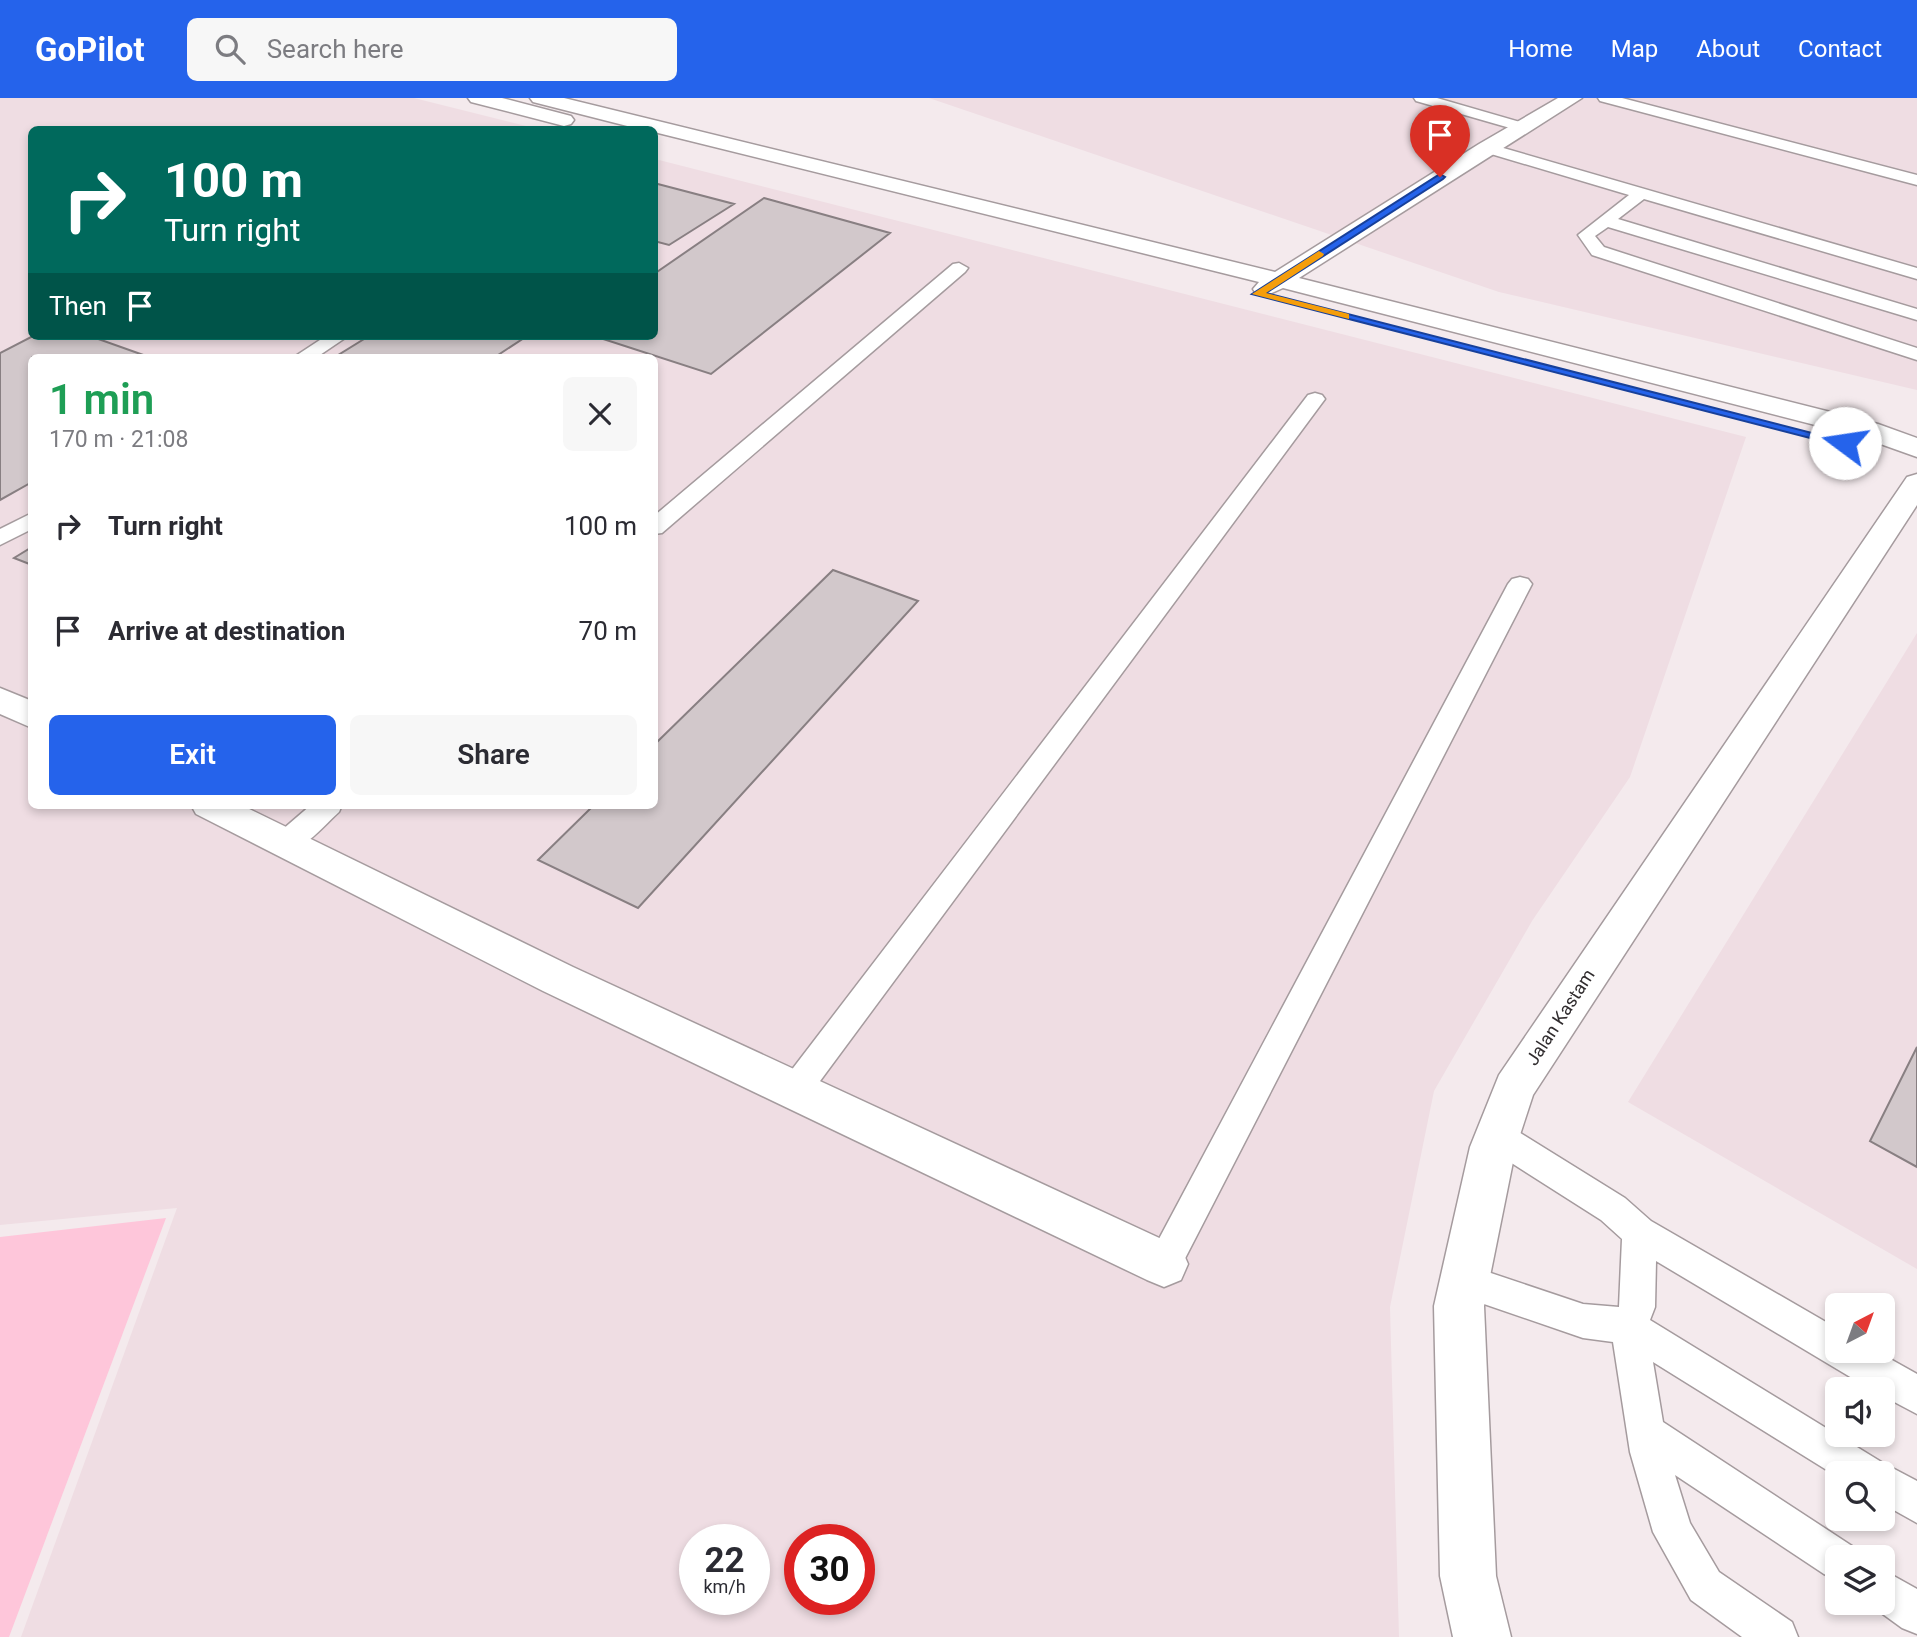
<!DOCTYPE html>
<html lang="en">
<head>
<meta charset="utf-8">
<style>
  :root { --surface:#fff; --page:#f7f7f7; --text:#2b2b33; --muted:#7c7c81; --accent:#2563eb }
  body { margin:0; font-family:Roboto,sans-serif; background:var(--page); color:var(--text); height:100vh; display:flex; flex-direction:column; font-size:26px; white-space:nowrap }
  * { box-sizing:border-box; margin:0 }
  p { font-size:23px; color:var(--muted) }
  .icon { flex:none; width:38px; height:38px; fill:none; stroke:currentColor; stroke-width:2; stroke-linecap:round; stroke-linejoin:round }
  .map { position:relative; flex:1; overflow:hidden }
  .details { position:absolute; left:28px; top:256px; width:630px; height:455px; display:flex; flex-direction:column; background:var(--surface); border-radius:10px; box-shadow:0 4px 10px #0003 }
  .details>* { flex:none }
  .hud { position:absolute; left:28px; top:28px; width:630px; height:214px; border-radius:10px; box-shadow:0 4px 10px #0003; background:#00695c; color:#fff; overflow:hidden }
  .needle { width:46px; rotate:41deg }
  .tools { position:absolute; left:1825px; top:1195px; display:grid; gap:14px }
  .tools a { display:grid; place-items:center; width:70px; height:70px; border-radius:10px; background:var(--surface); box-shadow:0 4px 10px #0003; font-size:35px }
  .speed { position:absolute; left:679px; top:1426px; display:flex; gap:14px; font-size:35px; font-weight:700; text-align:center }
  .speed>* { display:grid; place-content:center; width:91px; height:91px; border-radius:50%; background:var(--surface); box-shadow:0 4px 10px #0003; line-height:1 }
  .speed small { font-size:18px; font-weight:400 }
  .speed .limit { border:10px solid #d22; background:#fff; color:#111 }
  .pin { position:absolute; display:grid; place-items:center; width:60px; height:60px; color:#fff; margin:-72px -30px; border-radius:50% 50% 50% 0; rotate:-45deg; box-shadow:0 0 7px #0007 }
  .pin .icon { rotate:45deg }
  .me { position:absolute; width:77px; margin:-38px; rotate:284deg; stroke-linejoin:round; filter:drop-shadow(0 0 5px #0008) }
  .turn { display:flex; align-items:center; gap:24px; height:147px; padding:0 21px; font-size:32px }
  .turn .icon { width:91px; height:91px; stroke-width:2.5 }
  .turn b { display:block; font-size:49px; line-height:60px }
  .then { display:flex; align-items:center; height:66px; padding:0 21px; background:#0003; gap:14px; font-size:26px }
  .round { display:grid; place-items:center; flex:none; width:74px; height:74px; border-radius:10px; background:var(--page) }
  .overview { display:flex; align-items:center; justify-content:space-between; height:119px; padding:0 21px }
  h1 { font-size:42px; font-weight:600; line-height:52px; color:#1e9e55 }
  .primary-button { display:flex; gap:14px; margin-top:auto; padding:14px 21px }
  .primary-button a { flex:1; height:80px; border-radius:10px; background:var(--accent); color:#fff; font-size:28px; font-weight:600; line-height:80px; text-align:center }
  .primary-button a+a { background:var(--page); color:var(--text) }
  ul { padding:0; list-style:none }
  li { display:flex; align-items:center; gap:21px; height:105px; padding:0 21px }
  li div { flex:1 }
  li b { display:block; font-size:26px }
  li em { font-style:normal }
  header { display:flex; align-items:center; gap:42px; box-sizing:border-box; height:98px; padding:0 35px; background:var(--accent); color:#fff }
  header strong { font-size:33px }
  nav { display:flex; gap:38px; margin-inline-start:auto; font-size:24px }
  .search { width:490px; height:63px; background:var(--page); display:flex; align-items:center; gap:18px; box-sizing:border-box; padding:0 24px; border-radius:10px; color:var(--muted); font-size:26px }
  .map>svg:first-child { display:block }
</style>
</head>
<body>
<header>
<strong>GoPilot</strong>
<div class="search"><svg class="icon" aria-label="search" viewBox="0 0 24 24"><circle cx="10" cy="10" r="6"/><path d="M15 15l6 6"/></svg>Search here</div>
<nav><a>Home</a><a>Map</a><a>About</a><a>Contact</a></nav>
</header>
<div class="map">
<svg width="1917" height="1539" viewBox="0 0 1917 1539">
  <rect width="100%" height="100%" fill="#f4eaed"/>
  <path fill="#efdde3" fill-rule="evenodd" d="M0 0H414L538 31 32 32V238H654L655 61 1746 339 1630 679 1532 823 1434 993 1390 1209 1399 1539H21L177 1110 0 1127ZM32 259H654V707H32ZM695 1442H754V1502H695ZM800 1442H859V1502H800Z
    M929 0H1917V292L1499 194Z
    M1917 535V1171L1628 1004Z"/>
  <path fill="#fec6da" d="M166 1120 9 1539H0V1139Z"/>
  <path fill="#d2c8cb" stroke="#887f82" stroke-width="2" d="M654 85 734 106 669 147 654 143Z
    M764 100 890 135 711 276 594 238H654V176Z
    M33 238H90L149 259H32V384L0 402V255Z
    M369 238H527L495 259H335Z
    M32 449V467L14 460Z
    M833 472 918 503 638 810 538 762 594 707H654V647Z
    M1917 949V1069L1870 1043Z"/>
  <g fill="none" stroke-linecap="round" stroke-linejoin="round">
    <defs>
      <path id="service" d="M1414 0H1437L1527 26 1529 29 1527 32H1517L1416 3Z
        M1598 0H1622L1917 77V87L1600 3Z
        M1486 45 1917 170V181L1644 101 1618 121 1917 211V222L1608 129 1595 138 1604 149 1917 250V262L1592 157 1578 137 1629 97 1481 53 1478 50Z
        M959 165 968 170 965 174 662 435 654 436V418L953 166Z
        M326 238H348L317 259H294Z
        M1315 295 1322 297 1325 301 1322 305 806 1002 795 1006 784 1002 779 992 784 982 1308 297Z
        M32 415V431L0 447V431Z
        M1520 479 1528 481 1532 486 1176 1178 1164 1182 1152 1178 1147 1166 1152 1154 1508 486 1512 481Z
        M311 707H342L339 714C322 729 299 760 275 752L271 745 275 738Z
        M1497 1024 1509 1028 1625 1100 1651 1123 1838 1231V1253H1876L1917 1276V1316L1883 1298V1292H1872L1656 1163 1655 1209 1650 1222 1883 1365 1917 1383V1425L1883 1406V1376H1838V1379L1653 1264 1663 1324 1852 1448 1857 1460H1838V1482L1824 1476 1675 1377 1690 1425 1719 1474 1792 1524 1798 1539H1742L1691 1502 1653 1434 1630 1354 1613 1244 1583 1240 1452 1195 1446 1183 1452 1171 1464 1166 1583 1206 1619 1209 1622 1141 1601 1122 1485 1048 1481 1038 1485 1028Z
        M1883 1472 1917 1491V1536L1902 1530 1869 1506 1883 1505Z"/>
      <path id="minor" d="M468 0H502L571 18 574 22 571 26 564 28 471 4Z
        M530 0H564L1275 174 1479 46 1558 0H1582L1299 180 1878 326 1917 340V359L1858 338 1283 190 1265 198 1256 196 1253 191 1259 184 654 34V32H643L533 4Z
        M1917 376V407L1533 997 1516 1049 1484 1208 1496 1478 1511 1539H1453L1440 1478 1434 1208 1470 1049 1499 977 1907 379Z
        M0 590 32 603V630L0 616Z
        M191 707H241L573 869 1181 1150 1188 1166 1181 1182 1164 1189 1147 1182 543 893 196 716Z"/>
    </defs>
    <use href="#service" stroke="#a59b9e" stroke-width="3"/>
    <use href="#minor" stroke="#a59b9e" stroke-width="3"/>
    <use href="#service" fill="#fff" fill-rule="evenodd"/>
    <use href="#minor" fill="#fff" fill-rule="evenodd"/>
  </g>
  <path fill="#2563eb" stroke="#184099" stroke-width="2" d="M1440 76 1445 79 1443 81 1266 195 1851 345 1841 348 1252 196Z"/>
  <path fill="#f59e0b" d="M1319 153 1324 156 1323 158 1266 195 1349 216V221L1252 196Z"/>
  <g text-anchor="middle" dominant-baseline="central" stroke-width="6" stroke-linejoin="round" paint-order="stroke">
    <g font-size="18" fill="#312d2f" stroke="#fff">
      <text transform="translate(1560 919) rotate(-57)">Jalan Kastam</text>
    </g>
  </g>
</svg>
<div class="tools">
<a><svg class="needle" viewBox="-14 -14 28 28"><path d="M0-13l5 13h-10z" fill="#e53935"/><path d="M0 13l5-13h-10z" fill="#7c7c81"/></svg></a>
<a><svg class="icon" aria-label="sound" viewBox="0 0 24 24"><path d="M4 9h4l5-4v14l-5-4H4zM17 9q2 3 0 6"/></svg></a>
<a><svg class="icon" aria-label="search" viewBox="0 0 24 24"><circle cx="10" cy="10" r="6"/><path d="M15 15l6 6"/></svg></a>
<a><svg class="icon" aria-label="layers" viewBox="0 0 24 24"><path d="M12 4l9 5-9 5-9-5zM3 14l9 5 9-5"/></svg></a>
</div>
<div class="speed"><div>22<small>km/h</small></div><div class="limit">30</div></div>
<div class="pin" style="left:1440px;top:79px;background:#d93025"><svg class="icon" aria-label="arrive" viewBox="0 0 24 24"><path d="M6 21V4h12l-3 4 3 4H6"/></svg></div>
<svg class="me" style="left:1845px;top:345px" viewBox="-20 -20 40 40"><circle r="19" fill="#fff"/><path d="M0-13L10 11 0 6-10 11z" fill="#2563eb"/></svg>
<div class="hud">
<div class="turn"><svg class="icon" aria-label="right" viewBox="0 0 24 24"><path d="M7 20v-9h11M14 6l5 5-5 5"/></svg><div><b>100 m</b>Turn right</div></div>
<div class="then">Then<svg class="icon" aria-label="arrive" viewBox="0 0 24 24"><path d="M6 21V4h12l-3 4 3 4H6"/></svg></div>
</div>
<section class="details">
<div class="overview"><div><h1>1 min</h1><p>170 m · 21:08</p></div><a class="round"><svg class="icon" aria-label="close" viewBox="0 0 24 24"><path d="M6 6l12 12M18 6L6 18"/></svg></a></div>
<ul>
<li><svg class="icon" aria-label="right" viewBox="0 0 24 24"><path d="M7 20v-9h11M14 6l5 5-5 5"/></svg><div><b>Turn right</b></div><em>100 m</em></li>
<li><svg class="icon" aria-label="arrive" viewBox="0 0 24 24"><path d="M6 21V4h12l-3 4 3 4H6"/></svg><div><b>Arrive at destination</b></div><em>70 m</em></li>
</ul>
<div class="primary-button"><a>Exit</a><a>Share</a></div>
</section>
</div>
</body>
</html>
